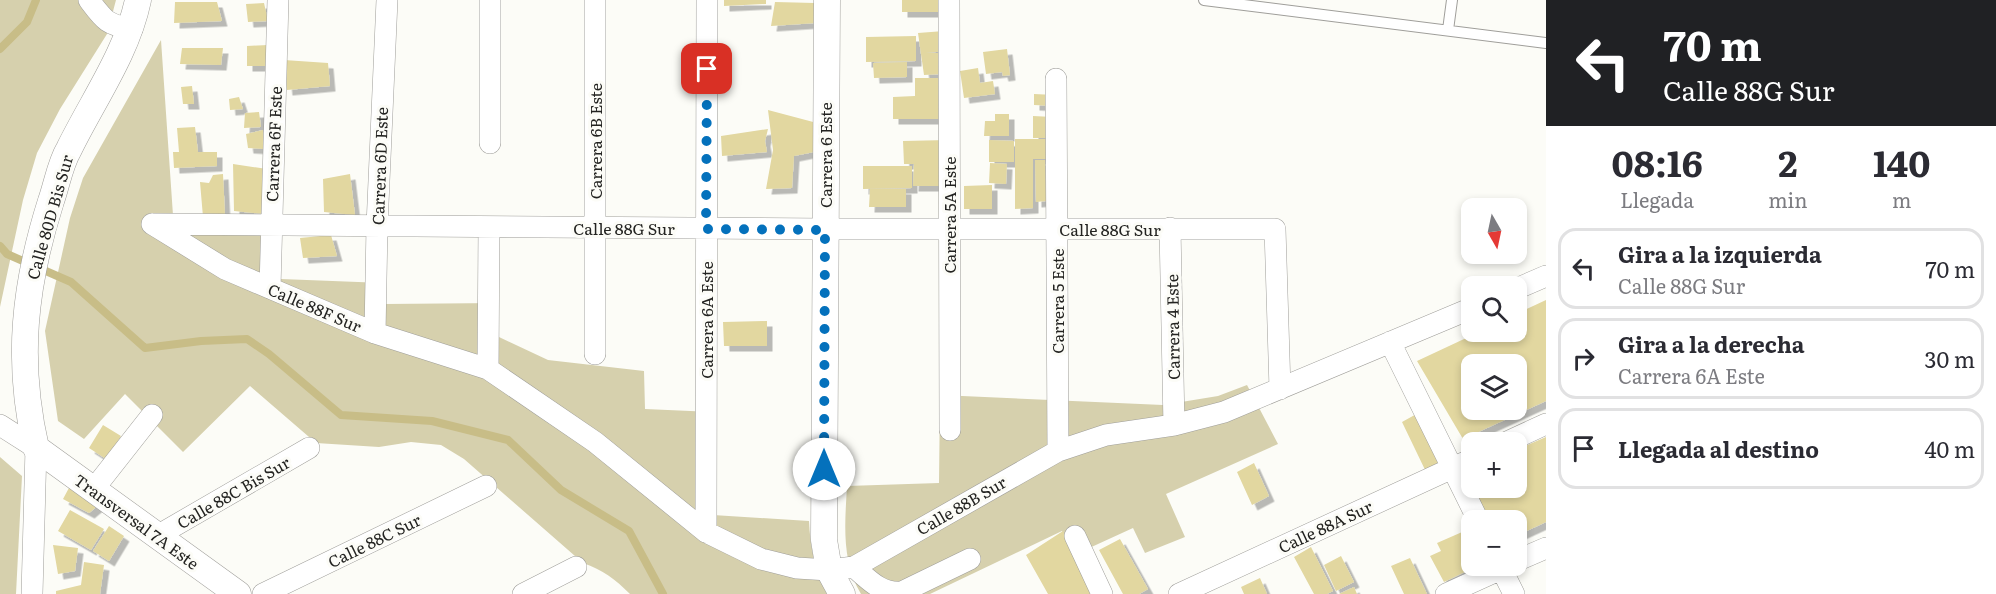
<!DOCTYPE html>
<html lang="es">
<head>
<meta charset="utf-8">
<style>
  :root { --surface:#fff; --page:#f7f7f7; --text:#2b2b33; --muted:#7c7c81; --line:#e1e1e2 }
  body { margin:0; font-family:Literata,serif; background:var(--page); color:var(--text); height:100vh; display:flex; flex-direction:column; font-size:22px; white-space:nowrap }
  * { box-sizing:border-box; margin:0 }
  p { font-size:20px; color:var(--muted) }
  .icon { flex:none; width:33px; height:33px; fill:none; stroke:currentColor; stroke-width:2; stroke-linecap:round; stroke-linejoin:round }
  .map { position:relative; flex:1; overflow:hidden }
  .details { display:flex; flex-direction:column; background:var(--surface); width:450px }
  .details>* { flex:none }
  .guide { background:#202124; color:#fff; overflow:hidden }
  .needle { width:39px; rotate:171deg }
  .buttons { position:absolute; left:1461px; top:198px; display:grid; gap:12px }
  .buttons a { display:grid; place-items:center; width:66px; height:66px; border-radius:12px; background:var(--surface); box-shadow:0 3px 9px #0003; font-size:30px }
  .pin { position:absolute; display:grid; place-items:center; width:51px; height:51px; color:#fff; margin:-26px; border-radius:12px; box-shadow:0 3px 9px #0006 }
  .me { position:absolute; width:66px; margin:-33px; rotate:0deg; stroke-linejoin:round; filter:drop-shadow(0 0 4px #0008) }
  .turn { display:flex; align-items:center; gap:21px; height:126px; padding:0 18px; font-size:27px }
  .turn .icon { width:78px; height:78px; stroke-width:2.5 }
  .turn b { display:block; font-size:42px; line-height:51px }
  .eta { display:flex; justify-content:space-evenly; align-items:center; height:102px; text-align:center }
  .eta b { font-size:36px; font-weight:700; line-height:42px }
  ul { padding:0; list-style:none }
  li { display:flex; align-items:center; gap:18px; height:81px; margin:0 12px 9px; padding:0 6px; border:3px solid var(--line); border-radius:18px }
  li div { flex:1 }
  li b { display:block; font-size:22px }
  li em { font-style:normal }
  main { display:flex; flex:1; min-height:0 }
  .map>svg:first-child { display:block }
</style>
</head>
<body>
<main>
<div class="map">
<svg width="1546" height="594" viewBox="0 0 1546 594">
  <defs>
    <filter id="shadow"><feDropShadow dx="5.5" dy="5.5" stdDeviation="0" flood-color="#0004"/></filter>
  </defs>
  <rect width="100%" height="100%" fill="#fcfcf7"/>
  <path fill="#d6d0ad" d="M0 0H116L107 34 60 109 37 153 23 200 0 307Z
    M161 40 174 230 281 232V279L384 283 385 304 498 303 499 337 548 360 644 371 645 409 713 412V515L809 521C810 545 815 572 827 594H630C615 579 603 570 583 563L464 459 441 445 411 442 379 447 316 443 250 386 183 452 125 394 84 439 58 421 45 331 70 218 83 178Z
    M1247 385 1278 444 1166 494 1185 537 1145 553 1133 528 1074 555 1062 531 930 594H861C841 561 845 523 847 486L939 483 940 395 1163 405 1218 396Z
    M0 457 22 476 16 594H0Z"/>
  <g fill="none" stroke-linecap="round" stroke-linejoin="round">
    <path stroke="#c8bd87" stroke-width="8" d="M0 49 27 22 36 0
      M0 246 7 254 71 282 145 348 201 341 247 339 269 354 341 415 432 421 508 440 561 490 629 531 663 594"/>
  </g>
  <path fill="#e2d7a0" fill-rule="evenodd" filter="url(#shadow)" d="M724 0H766V4L724 6Z
    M902 0H947V12H902Z
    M175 2H217L222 21 174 23Z
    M775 2 815 3 816 23 771 26Z
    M264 3 268 21 248 22 246 4Z
    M944 31 946 51 926 53H941L942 74 924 75 918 33Z
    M916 36V61L866 62V37Z
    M268 45V66H247V46Z
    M182 48H223L221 65 180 64Z
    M1007 49 1010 75 1003 76 1002 72 986 74 983 52Z
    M284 60 328 63 330 86 287 90Z
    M907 62V77L874 78 873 63Z
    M978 68 980 83 993 81 995 94 964 98 960 71Z
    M915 78H948V119H893V97L915 96Z
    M192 86 194 104H183L181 87Z
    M1034 94 1055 95 1054 106 1034 105Z
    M239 97 243 109 230 110 229 99Z
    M768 110 817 123 814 152 794 156 792 188 766 189 773 150Z
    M259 112 261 127 244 128 245 113Z
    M995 114H1009V136H984L985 121H995Z
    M1033 116 1053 117 1054 138H1033Z
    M195 127 198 152H217V166L174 168 173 152H179L177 128Z
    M768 129 765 141 767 152 722 156 721 136Z
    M263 130 265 149 248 148 246 134Z
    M1015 139H1053V159H1033V208L1015 209Z
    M948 140V186H913L914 164H904L903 141Z
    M989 140 1014 141V162H989Z
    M1035 160H1045L1046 201 1036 202Z
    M990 163 1007 164 1006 184 989 183Z
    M233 164 267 169 265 214 234 211Z
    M863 166H912V188L863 189Z
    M223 174 225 216 203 217 200 182 209 183 213 175Z
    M350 174 355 215 324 212 323 179Z
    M992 185V209H964V186Z
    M870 189H906V207H869Z
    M331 235 337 256 303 258 300 238Z
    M1546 300V401L1463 439 1417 361 1479 332H1516V314ZM1472 364H1516V410H1472Z
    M767 321V346H724L723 322Z
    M1420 412 1448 467 1428 476 1402 422Z
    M103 425 121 436 106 459 89 448Z
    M1546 437V522L1516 536V520H1486L1472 488H1516V450Z
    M1254 463 1269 496 1252 505 1237 472Z
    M70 486 101 503 89 513 63 499Z
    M70 510 104 529 91 550 58 531Z
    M109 526 124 536 109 561 93 551Z
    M1469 529 1472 534V566H1477L1444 582 1430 556 1441 551 1437 543Z
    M1063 531 1095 594H1048L1026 555Z
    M1120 539 1148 589 1139 594H1123L1099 550Z
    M53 545 78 548 75 571 58 574Z
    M1311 547 1333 591 1327 594H1314L1294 557Z
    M1341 556 1354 582 1336 591 1324 565Z
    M1410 558 1427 594H1404L1391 566Z
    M84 562 104 565 100 594H56V591L81 585Z
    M1260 578 1267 594H1244L1241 587Z
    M1354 587 1357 594H1339Z"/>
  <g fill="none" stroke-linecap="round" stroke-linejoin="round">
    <defs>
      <path id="service" d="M1204 0 1546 43
        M1448 30 1452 0"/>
      <path id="minor" d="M89 0C104 20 107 25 132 29
        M595 0V354
        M949 0 950 430
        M1056 79 1058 451
        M490 143V0
        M152 224 225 269 375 333 488 369 595 442 706 532 761 559 797 568 829 570 854 567 1058 451 1106 435 1174 425 1224 412 1472 308
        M152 224 825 229H1275L1280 389
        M1170 228 1174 425
        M270 288 278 0
        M1516 289 1546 276
        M375 333 377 226 387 0
        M1390 342 1478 520
        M488 369 489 227
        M0 425 36 448 32 594
        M1507 442 1546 424
        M93 490 152 415
        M706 532 707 0
        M157 536 309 448
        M1075 536 1102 594
        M1516 561 1546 548
        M1500 566 1514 594
        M854 567C869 580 881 594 902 592L970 559
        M263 594 486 486
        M523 594 576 567
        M1179 594 1472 459
        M1446 594 1508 566"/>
      <path id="tertiary" d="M138 0C127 53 93 100 69 149 60 164 57 184 51 201 24 286 16 361 36 448L238 594
        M827 0 824 540 829 570 842 594"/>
    </defs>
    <use href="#service" stroke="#9f9e9a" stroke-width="12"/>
    <use href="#minor" stroke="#9f9e9a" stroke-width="22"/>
    <use href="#tertiary" stroke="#9f9e9a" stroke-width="27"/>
    <use href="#service" stroke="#fff" stroke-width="10"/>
    <use href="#minor" stroke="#fff" stroke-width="21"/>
    <use href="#tertiary" stroke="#fff" stroke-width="26"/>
  </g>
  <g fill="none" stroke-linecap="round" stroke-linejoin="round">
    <path stroke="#0471bc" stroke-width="10" stroke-dasharray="0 18" d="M707 69 706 229 825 230 824 469"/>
  </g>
  <g text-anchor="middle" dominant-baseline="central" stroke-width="6" stroke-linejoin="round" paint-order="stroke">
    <g font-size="16" fill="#232321" stroke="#fcfcf7">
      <text transform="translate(595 141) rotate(-90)">Carrera 6B Este</text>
      <text transform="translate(273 144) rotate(-88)">Carrera 6F Este</text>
      <text transform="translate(825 155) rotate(-90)">Carrera 6 Este</text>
      <text transform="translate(379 166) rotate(-88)">Carrera 6D Este</text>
      <text transform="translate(949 215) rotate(-90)">Carrera 5A Este</text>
      <text transform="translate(49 217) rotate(-74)">Calle 80D Bis Sur</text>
      <text x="624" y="228">Calle 88G Sur</text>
      <text x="1110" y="229">Calle 88G Sur</text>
      <text transform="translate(1057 301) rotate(-90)">Carrera 5 Este</text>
      <text transform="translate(315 307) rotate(23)">Calle 88F Sur</text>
      <text transform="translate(706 320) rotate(-90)">Carrera 6A Este</text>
      <text transform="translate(1172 327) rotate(-91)">Carrera 4 Este</text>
      <text transform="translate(233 492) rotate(-30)">Calle 88C Bis Sur</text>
      <text transform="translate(961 505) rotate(-30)">Calle 88B Sur</text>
      <text transform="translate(137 521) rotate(36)">Transversal 7A Este</text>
      <text transform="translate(1325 526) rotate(-25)">Calle 88A Sur</text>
      <text transform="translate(374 540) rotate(-26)">Calle 88C Sur</text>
    </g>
  </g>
</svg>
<div class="buttons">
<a><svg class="needle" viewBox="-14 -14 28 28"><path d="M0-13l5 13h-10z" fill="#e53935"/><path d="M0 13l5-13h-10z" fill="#7c7c81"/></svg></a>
<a><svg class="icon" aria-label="search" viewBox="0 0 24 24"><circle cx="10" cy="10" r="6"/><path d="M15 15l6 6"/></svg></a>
<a><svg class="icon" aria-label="layers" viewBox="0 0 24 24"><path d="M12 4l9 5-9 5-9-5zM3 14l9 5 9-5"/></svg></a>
<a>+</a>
<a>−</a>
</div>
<div class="pin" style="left:707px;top:69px;background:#d93025"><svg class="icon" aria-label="arrive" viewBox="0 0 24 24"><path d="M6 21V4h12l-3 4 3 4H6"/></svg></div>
<svg class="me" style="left:824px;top:469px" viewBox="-20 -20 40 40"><circle r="19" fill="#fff"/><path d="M0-13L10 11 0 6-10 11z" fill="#0471bc"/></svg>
</div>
<section class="details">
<div class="guide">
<div class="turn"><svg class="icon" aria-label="left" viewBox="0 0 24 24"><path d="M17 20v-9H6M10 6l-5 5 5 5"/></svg><div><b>70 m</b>Calle 88G Sur</div></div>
</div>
<div class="eta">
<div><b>08:16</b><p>Llegada</p></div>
<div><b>2</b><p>min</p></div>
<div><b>140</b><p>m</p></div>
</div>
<ul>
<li><svg class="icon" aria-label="left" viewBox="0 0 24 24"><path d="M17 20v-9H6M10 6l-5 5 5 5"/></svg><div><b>Gira a la izquierda</b><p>Calle 88G Sur</p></div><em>70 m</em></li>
<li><svg class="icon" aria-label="right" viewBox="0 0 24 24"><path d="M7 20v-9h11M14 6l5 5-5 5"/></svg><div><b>Gira a la derecha</b><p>Carrera 6A Este</p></div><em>30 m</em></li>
<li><svg class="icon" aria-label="arrive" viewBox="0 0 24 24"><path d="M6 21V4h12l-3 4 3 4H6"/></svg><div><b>Llegada al destino</b></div><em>40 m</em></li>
</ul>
</section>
</main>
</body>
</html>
